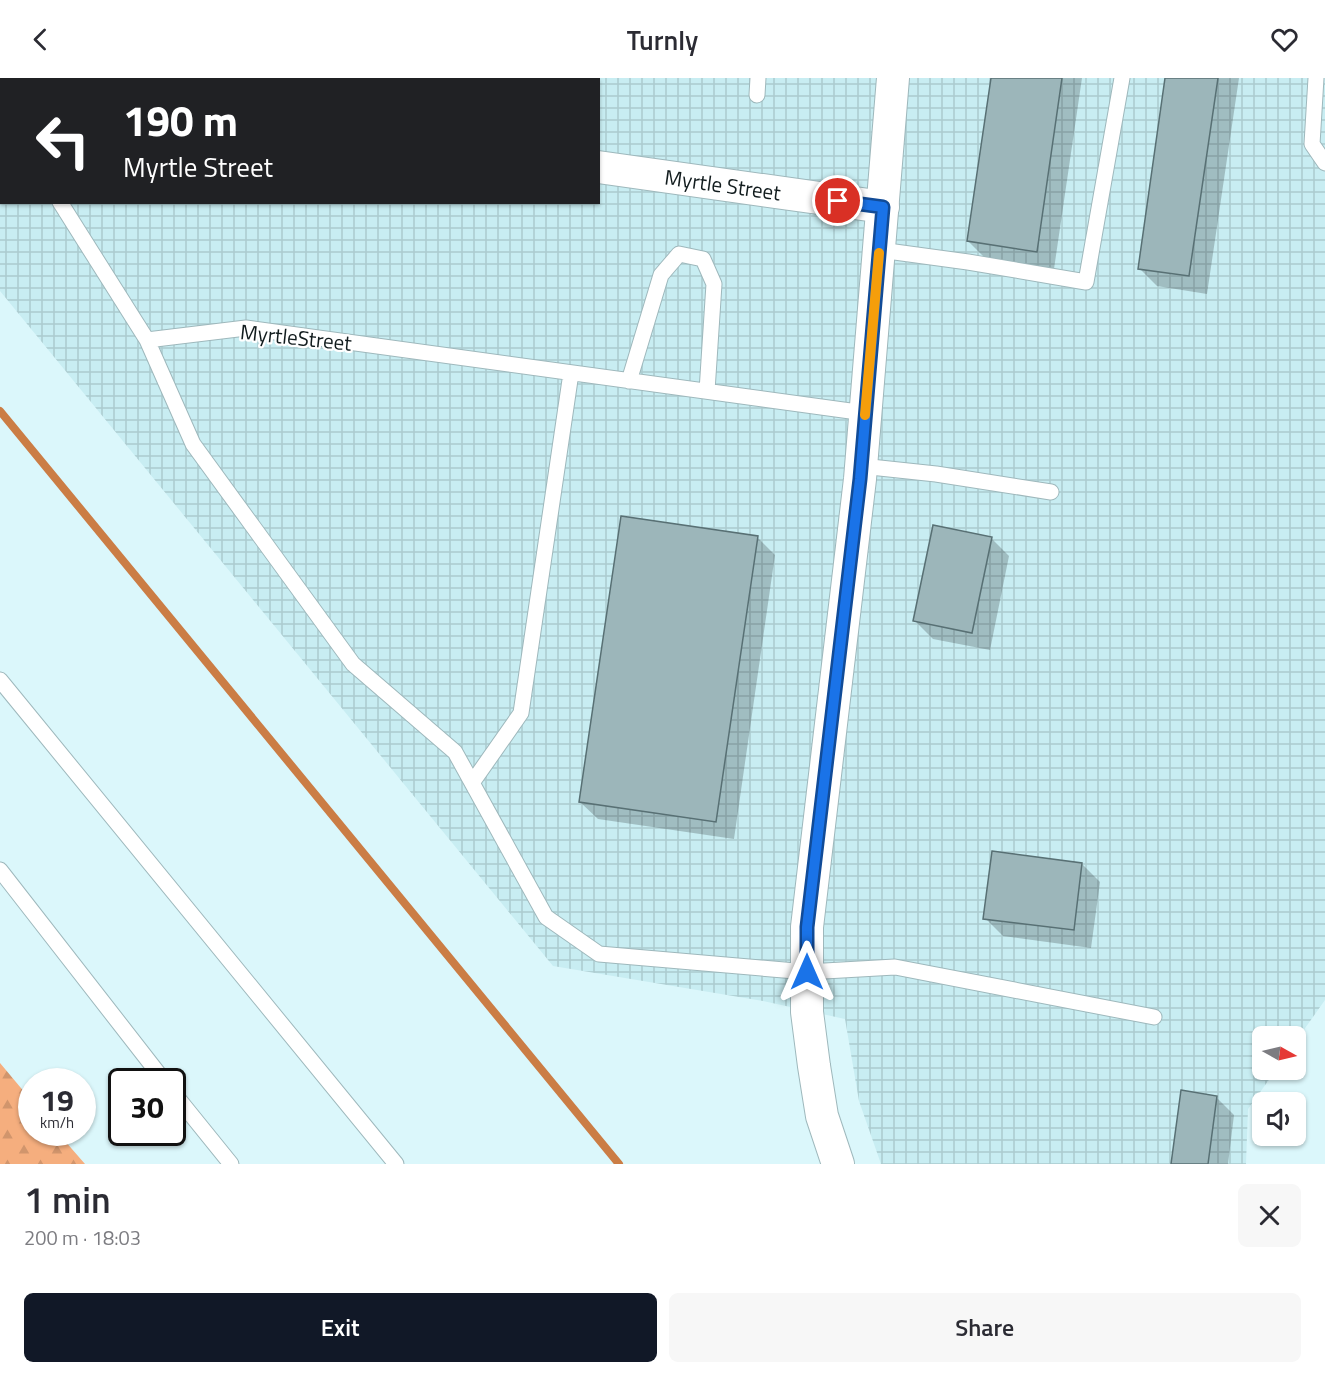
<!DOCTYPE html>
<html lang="en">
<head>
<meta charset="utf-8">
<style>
  :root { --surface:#fff; --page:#f7f7f7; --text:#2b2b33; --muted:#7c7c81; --accent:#111827 }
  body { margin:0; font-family:"Titillium Web",sans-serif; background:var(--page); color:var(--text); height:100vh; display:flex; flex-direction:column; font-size:22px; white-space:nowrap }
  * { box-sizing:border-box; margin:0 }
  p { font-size:20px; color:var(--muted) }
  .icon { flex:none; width:33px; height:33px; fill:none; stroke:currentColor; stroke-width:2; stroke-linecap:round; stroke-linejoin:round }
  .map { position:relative; height:1086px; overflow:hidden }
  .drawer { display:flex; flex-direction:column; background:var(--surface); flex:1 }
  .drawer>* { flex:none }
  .hud { position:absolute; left:0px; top:0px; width:600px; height:126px; box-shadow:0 2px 4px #0004; background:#202124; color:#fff; overflow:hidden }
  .needle { width:39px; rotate:98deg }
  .buttons { position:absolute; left:1252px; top:948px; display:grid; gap:12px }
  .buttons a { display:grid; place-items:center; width:54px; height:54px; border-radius:9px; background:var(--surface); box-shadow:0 2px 4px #0004; font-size:30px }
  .speed { position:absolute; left:18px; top:990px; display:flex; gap:12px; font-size:30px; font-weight:700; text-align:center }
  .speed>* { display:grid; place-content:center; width:78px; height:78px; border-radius:50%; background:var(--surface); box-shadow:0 2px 4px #0004; line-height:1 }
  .speed small { font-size:15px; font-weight:400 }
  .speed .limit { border:3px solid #111; border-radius:9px; background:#fff; color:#111 }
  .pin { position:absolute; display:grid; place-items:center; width:51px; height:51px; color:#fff; margin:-26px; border:3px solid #fff; border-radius:50%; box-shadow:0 2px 6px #0007 }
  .me { position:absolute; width:66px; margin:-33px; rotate:0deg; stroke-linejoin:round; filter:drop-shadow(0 0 4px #0008) }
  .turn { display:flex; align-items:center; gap:21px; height:126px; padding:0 24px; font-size:27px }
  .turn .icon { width:78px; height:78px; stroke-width:2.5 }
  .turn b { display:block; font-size:42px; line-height:51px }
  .round { display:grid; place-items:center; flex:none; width:63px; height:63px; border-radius:9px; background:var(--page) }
  .headline { display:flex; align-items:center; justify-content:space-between; height:102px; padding:0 24px }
  h1 { font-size:36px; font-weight:600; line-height:45px }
  .cta { display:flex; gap:12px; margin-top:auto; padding:12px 24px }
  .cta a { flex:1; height:69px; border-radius:9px; background:var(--accent); color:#fff; font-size:24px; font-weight:600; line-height:69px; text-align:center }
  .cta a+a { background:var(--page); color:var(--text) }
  header { display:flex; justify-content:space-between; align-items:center; height:78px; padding:0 24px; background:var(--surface); font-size:27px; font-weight:600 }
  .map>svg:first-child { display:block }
</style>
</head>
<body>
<header><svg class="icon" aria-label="back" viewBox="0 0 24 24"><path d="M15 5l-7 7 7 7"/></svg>Turnly<svg class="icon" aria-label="heart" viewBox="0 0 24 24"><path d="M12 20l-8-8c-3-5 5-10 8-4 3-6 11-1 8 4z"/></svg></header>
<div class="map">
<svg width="1325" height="1086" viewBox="0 0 1325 1086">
  <defs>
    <pattern id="industrial-grid" width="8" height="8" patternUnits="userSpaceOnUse" patternTransform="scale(1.5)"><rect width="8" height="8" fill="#c8edf2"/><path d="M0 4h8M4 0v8" fill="none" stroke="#abcbcf"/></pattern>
    <pattern id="forest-firs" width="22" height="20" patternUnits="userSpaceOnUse" patternTransform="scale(1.5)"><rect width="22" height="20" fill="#f5ae7e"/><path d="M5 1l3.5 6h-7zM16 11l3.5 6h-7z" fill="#d1956c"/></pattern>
  </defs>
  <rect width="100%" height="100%" fill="#dbf7fb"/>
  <path fill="url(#industrial-grid)" fill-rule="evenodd" d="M0 0H1325V922L1296 963V958H1263V992H1276L1248 1031 1246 1086H881L859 1023 845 941 763 923 553 888 0 213ZM2 2H598V124H2Z"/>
  <path fill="url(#forest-firs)" d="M0 985 31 1022 32 1054 58 1055 85 1086H0Z"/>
  <path fill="#0003" d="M992 0H1082L1054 191 986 181 968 163Z
    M1167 0H1239L1207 216 1157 208 1139 190Z
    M757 459 775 477 734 761 598 741 580 724Z
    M991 460 1009 478 990 572 933 561 915 543Z
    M1082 786 1100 804 1091 870 1003 858 985 840Z
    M1217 1020 1234 1037 1228 1086H1172Z"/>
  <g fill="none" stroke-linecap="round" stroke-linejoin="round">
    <path stroke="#cb7d45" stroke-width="8" d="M0 333 619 1086"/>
  </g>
  <path fill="#9cb6ba" stroke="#587074" stroke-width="1.5" d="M991 0H1062L1037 174 967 163Z
    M1165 0H1218L1189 198 1138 191Z
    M621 438 758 458 716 744 579 724Z
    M933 447 992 459 972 555 913 543Z
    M992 773 1082 785 1074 852 983 841Z
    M1181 1012 1217 1018 1208 1086H1171Z"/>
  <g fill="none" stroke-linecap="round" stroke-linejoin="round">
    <defs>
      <path id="service" d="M521 0V2
        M1316 0 1312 66 1325 85
        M364 2V0
        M757 17 758 0
        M0 29 2 31
        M60 124 147 262 193 366 353 586 455 674 546 839 599 876 807 894 895 889 1154 939
        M880 172 968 184 1086 204 1122 0
        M147 262 246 250 865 335
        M629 303 661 197 679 176 703 181 714 206 707 313
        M861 388 936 396 1051 414
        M0 602 396 1086
        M472 705 521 635 571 295
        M0 792 165 1004
        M172 1013 231 1086"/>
      <g id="minor">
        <path d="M0 2H2"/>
        <path id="s1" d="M598 89 883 129"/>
        <path d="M838 1086 822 1038 814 988 807 934V849L860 401 893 0"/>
      </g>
    </defs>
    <use href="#service" stroke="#9eb8bc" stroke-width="17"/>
    <use href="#minor" stroke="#9eb8bc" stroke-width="34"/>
    <use href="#service" stroke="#fff" stroke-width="15"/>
    <use href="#minor" stroke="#fff" stroke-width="32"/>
  </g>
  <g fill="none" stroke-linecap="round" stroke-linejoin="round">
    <defs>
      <path id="route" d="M807 894V849L860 401 883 129 838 123"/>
    </defs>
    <use href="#route" stroke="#114b97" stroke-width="15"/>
    <use href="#route" stroke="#1a73e8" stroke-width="10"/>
    <path stroke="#f59e0b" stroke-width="10" d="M865 337 879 175"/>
  </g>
  <g text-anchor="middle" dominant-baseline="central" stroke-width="4.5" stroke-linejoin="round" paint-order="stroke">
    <g font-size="21" fill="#111b1d" stroke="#fff">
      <text stroke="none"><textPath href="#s1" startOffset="126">Myrtle Street</textPath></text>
      <text transform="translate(296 259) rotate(6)">MyrtleStreet</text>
    </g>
  </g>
</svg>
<div class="buttons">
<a><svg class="needle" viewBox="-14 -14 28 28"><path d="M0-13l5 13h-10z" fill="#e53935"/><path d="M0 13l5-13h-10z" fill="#7c7c81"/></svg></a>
<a><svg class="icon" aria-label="sound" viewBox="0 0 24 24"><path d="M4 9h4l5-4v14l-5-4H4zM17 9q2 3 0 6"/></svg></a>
</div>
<div class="speed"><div>19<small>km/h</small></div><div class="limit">30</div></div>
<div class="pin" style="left:838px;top:123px;background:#d93025"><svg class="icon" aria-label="arrive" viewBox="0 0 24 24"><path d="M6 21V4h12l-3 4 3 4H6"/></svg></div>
<svg class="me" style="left:807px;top:894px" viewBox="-20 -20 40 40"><path d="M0-17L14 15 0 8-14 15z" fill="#1a73e8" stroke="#fff" stroke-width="4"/></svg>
<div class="hud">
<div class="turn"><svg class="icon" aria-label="left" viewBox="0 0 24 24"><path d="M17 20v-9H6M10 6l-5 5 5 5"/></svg><div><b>190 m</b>Myrtle Street</div></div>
</div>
</div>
<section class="drawer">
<div class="headline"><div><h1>1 min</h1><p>200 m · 18:03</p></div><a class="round"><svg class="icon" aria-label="close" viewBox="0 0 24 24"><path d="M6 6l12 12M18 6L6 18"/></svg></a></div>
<div class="cta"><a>Exit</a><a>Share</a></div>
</section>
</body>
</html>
